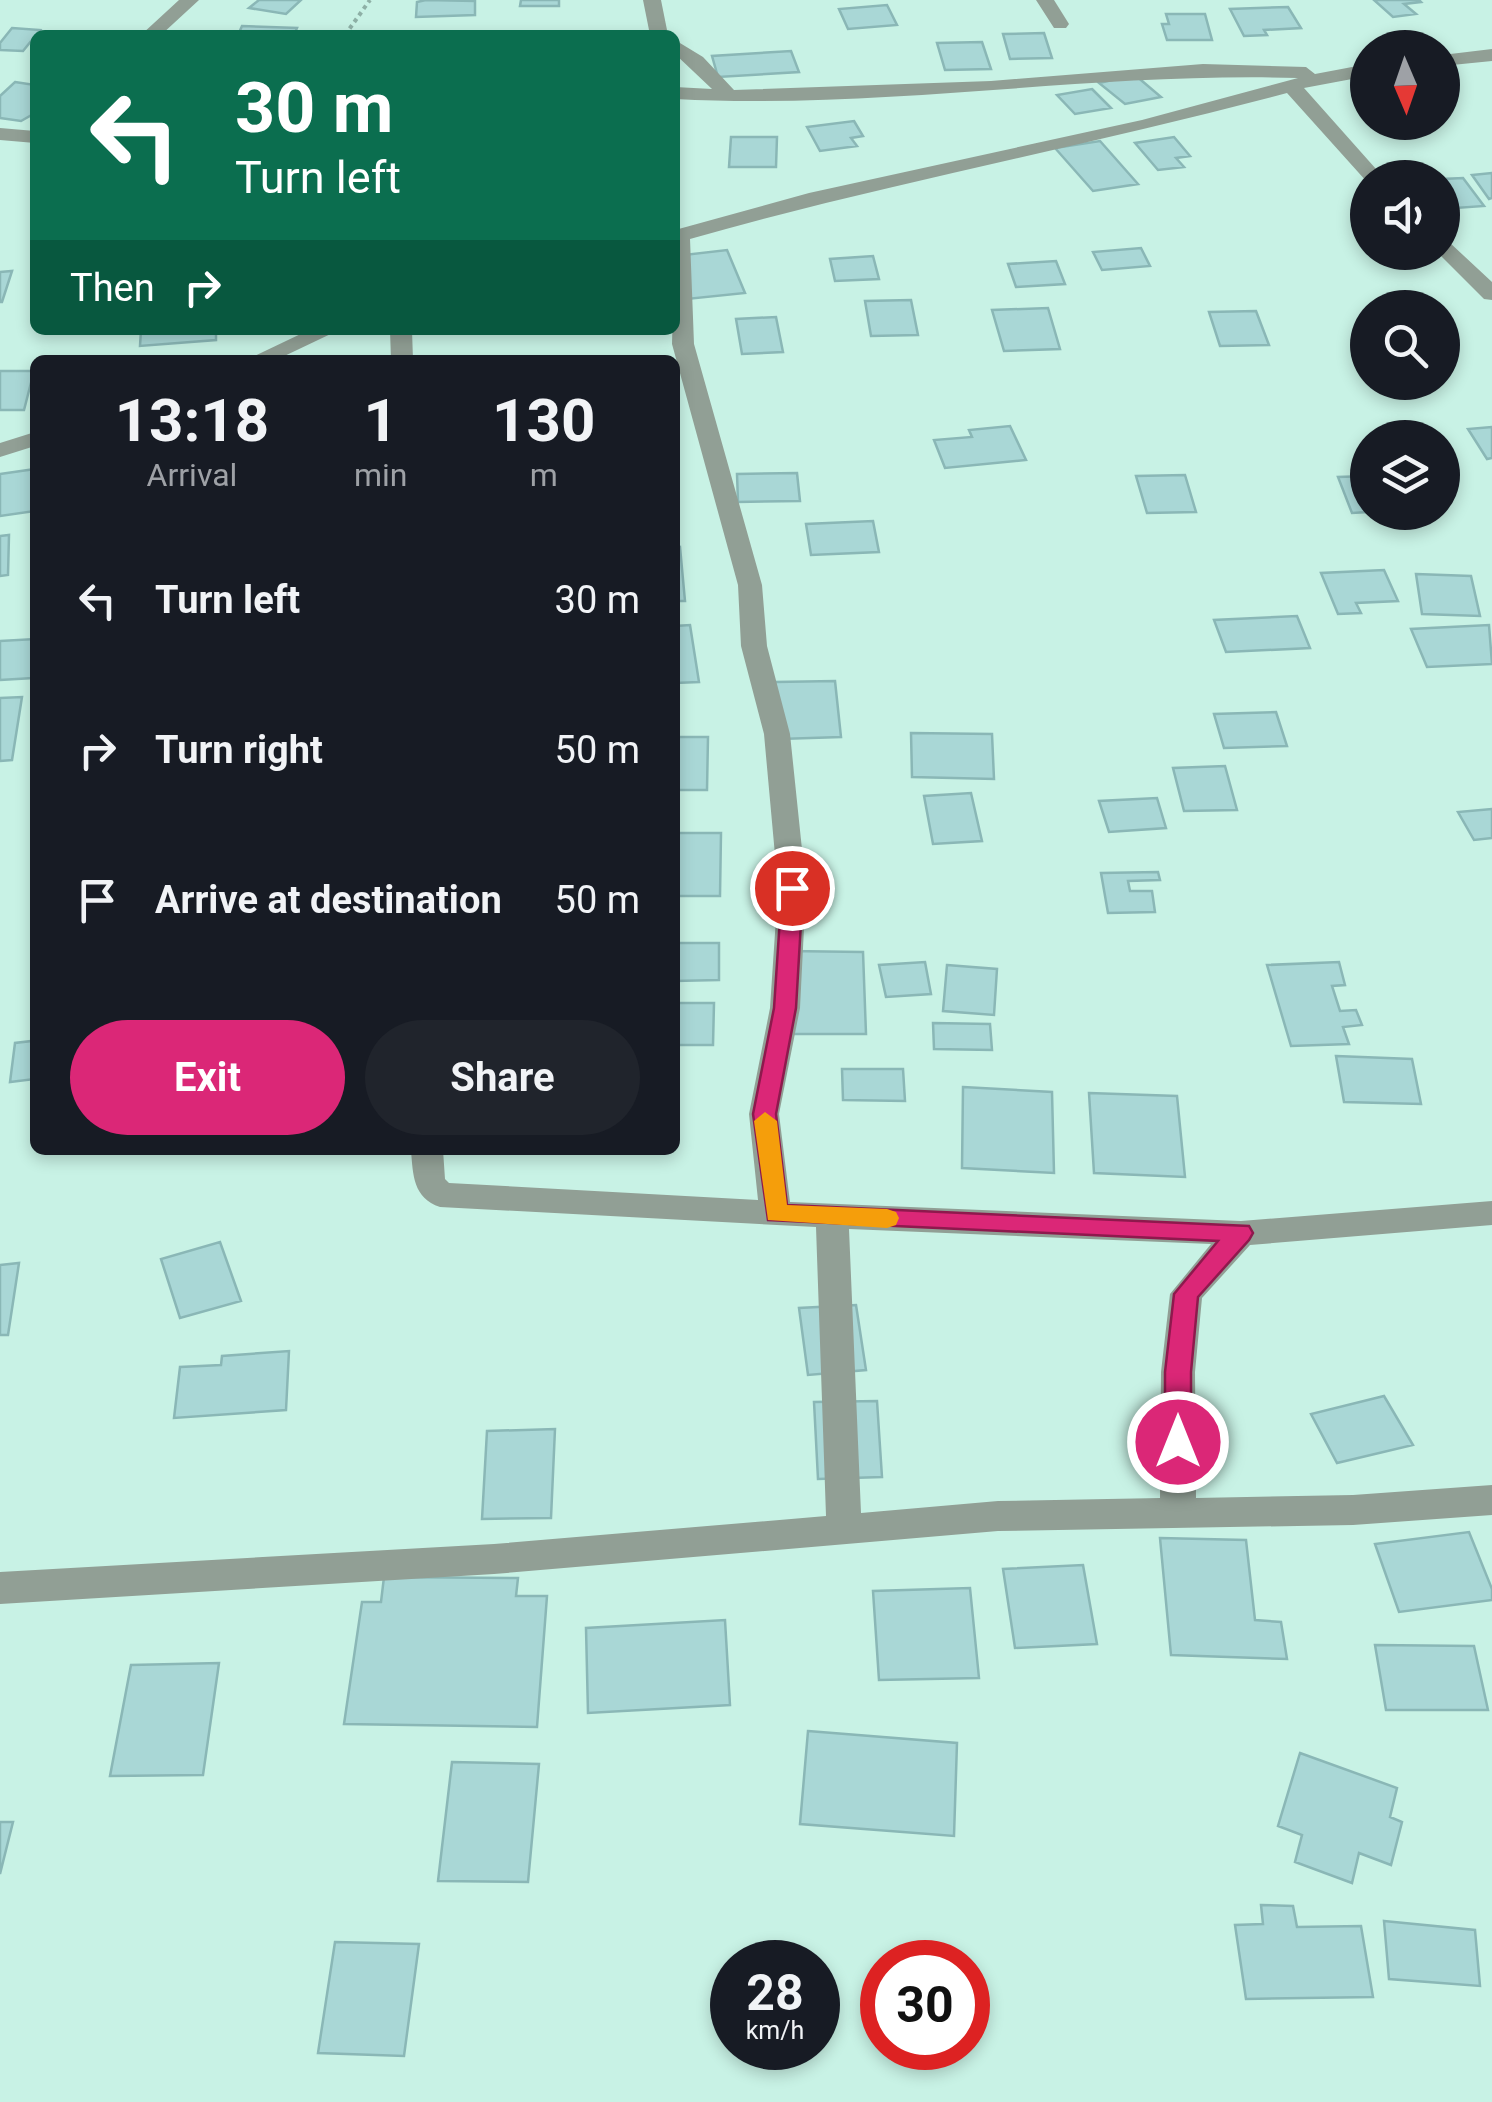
<!DOCTYPE html>
<html lang="en">
<head>
<meta charset="utf-8">
<style>
  :root { --surface:#171b24; --page:#20242c; --text:#f1f3f6; --muted:#9ea1a6; --accent:#db2777 }
  body { margin:0; font-family:Roboto,sans-serif; background:var(--page); color:var(--text); height:100vh; display:flex; flex-direction:column; font-size:38px; white-space:nowrap }
  * { box-sizing:border-box; margin:0 }
  p { font-size:32px; color:var(--muted) }
  .icon { flex:none; width:55px; height:55px; fill:none; stroke:currentColor; stroke-width:2; stroke-linecap:round; stroke-linejoin:round }
  .map { position:relative; flex:1; overflow:hidden }
  .details { position:absolute; left:30px; top:355px; width:650px; height:800px; display:flex; flex-direction:column; background:var(--surface); border-radius:15px; box-shadow:0 5px 15px #0003 }
  .details>* { flex:none }
  .top-card { position:absolute; left:30px; top:30px; width:650px; height:305px; border-radius:15px; box-shadow:0 5px 15px #0003; background:#0b6e4f; color:#fff; overflow:hidden }
  .needle { width:65px; rotate:178deg }
  .fabs { position:absolute; left:1350px; top:30px; display:grid; gap:20px }
  .fabs a { display:grid; place-items:center; width:110px; height:110px; border-radius:50%; background:var(--surface); box-shadow:0 5px 15px #0003; font-size:50px }
  .speed { position:absolute; left:710px; top:1940px; display:flex; gap:20px; font-size:50px; font-weight:700; text-align:center }
  .speed>* { display:grid; place-content:center; width:130px; height:130px; border-radius:50%; background:var(--surface); box-shadow:0 5px 15px #0003; line-height:1 }
  .speed small { font-size:25px; font-weight:400 }
  .speed .limit { border:15px solid #d22; background:#fff; color:#111 }
  .pin { position:absolute; display:grid; place-items:center; width:85px; height:85px; color:#fff; margin:-42px; border:5px solid #fff; border-radius:50%; box-shadow:0 2px 10px #0007 }
  .me { position:absolute; width:110px; margin:-55px; rotate:0deg; stroke-linejoin:round; filter:drop-shadow(0 0 8px #0008) }
  .turn { display:flex; align-items:center; gap:35px; height:210px; padding:0 40px; font-size:45px }
  .turn .icon { width:130px; height:130px; stroke-width:2.5 }
  .turn b { display:block; font-size:70px; line-height:85px }
  .then { display:flex; align-items:center; height:95px; padding:0 40px; background:#0003; gap:20px; font-size:38px }
  .eta { display:flex; justify-content:space-evenly; align-items:center; height:170px; text-align:center }
  .eta b { font-size:60px; font-weight:700; line-height:70px }
  .primary-button { display:flex; gap:20px; margin-top:auto; padding:20px 40px }
  .primary-button a { flex:1; height:115px; border-radius:60px; background:var(--accent); color:#fff; font-size:40px; font-weight:700; line-height:115px; text-align:center }
  .primary-button a+a { background:var(--page); color:var(--text) }
  ul { padding:0; list-style:none }
  li { display:flex; align-items:center; gap:30px; height:150px; padding:0 40px }
  li div { flex:1 }
  li b { display:block; font-size:38px }
  li em { font-style:normal }
  .map>svg:first-child { display:block }
</style>
</head>
<body>
<div class="map">
<svg width="1492" height="2102" viewBox="0 0 1492 2102">
  <rect width="100%" height="100%" fill="#c8f2e5"/>
  <path fill="#a9d7d6" stroke="#8ab7b6" stroke-width="2.5" d="M259 0H301L286 14 249 8Z
    M426 0 475 1V15L416 17 417 2Z
    M521 0H559V6H520Z
    M1374 0H1419L1421 2 1404 4 1416 14 1393 17Z
    M887 5 897 25 848 29 839 9Z
    M1288 7 1301 28 1264 30 1267 35 1244 36 1230 9Z
    M1166 14H1205L1212 40H1167L1162 24H1169Z
    M242 26 297 28 294 35H238Z
    M12 28 40 30 23 51 0 50V43Z
    M1044 33 1052 58 1010 59 1003 34Z
    M982 42 991 69 945 70 937 43Z
    M791 51 799 72 718 77 712 56Z
    M1135 75 1161 97 1125 104 1099 83Z
    M15 82 35 85V113L21 121 0 118V96Z
    M1092 89 1111 108 1075 114 1057 95Z
    M854 121 863 136 851 138 857 146 820 151 807 127Z
    M731 137H777L776 167H729Z
    M1174 137 1190 156 1176 158 1184 167 1158 170 1135 143Z
    M1100 141 1138 184 1093 191 1055 148Z
    M1492 173V198L1489 199 1472 175Z
    M1463 178 1484 206 1442 209V179Z
    M1141 248 1150 266 1102 270 1093 252Z
    M727 250 745 293 687 299 675 256Z
    M873 256 879 279 835 281 830 259Z
    M1056 261 1065 284 1016 287 1008 264Z
    M12 271 2 302H0V272Z
    M911 300 918 335 871 336 865 301Z
    M1048 308 1060 349 1004 351 992 310Z
    M1256 311 1269 345 1220 346 1209 312Z
    M776 317 783 352 742 354 736 319Z
    M141 330H216V340L140 346Z
    M0 371H34L24 410H0Z
    M1010 426 1026 460 945 468 934 440 972 437 969 430Z
    M1492 427V458L1487 459 1468 429Z
    M35 469V511L0 516V474Z
    M797 473 800 501 738 502 737 474Z
    M1185 475 1196 512 1147 513 1136 476Z
    M1368 476V512L1352 513 1338 477Z
    M873 521 879 552 811 555 806 524Z
    M9 535 8 575 0 576V536Z
    M680 547 685 601H675V548Z
    M1384 570 1398 601 1356 603 1361 613 1338 614 1321 573Z
    M1416 574 1471 576 1480 616 1422 614Z
    M1297 616 1310 648 1226 652 1214 620Z
    M690 625 699 682 675 683V626Z
    M1489 625 1492 664 1427 667 1411 629Z
    M35 639 33 678 0 680V641Z
    M835 681 841 737 780 739 775 682Z
    M22 697 12 760 0 761V698Z
    M1276 712 1287 746 1224 748 1214 714Z
    M911 733 992 734 994 779 912 777Z
    M675 737H708L707 790H675Z
    M1225 766 1237 810 1184 811 1173 768Z
    M971 793 982 841 933 844 924 796Z
    M1157 798 1166 828 1109 832 1099 801Z
    M1492 809V838L1474 840 1458 812Z
    M675 833H721L720 896H675Z
    M1158 872 1160 880 1128 881 1130 891H1152L1155 912 1108 913 1101 873Z
    M675 943H719V980L675 981Z
    M788 951 863 952 866 1034H788Z
    M925 962 931 994 886 997 879 965Z
    M1339 962 1345 985 1332 986 1340 1011 1356 1010 1362 1025 1343 1027 1349 1044 1291 1046 1267 965Z
    M947 965 997 969 994 1015 943 1011Z
    M675 1003H714L713 1045H675Z
    M933 1023 990 1024 992 1050 934 1049Z
    M32 1041 35 1079 10 1082 15 1043Z
    M1336 1056 1412 1059 1421 1104 1344 1102Z
    M842 1069H903L905 1101 843 1100Z
    M963 1087 1052 1092 1054 1173 962 1168Z
    M1089 1093 1177 1096 1185 1177 1094 1173Z
    M220 1242 241 1301 180 1318 161 1259Z
    M19 1263 8 1335H0V1265Z
    M856 1305 866 1370 808 1375 799 1308Z
    M289 1351 286 1410 174 1418 180 1367 221 1365 222 1356Z
    M1384 1396 1413 1445 1337 1463 1311 1414Z
    M877 1401 882 1477 818 1479 814 1402Z
    M555 1429 551 1518 482 1519 487 1431Z
    M1469 1532 1492 1589V1600L1399 1612 1375 1544Z
    M1160 1538 1246 1540 1255 1620 1281 1622 1287 1659 1171 1655Z
    M1083 1565 1097 1644 1015 1648 1003 1569Z
    M384 1577 518 1578 516 1596H547L537 1727 344 1724 362 1602H381Z
    M970 1588 979 1678 879 1680 873 1591Z
    M725 1620 730 1705 588 1713 586 1628Z
    M1375 1645 1474 1646 1488 1710H1386Z
    M219 1663 203 1775 110 1776 131 1665Z
    M808 1731 957 1743 954 1836 800 1824Z
    M1300 1753 1397 1788 1390 1817 1402 1822 1391 1865 1359 1853 1352 1883 1295 1862 1302 1835 1278 1826Z
    M452 1762 539 1764 528 1882 438 1881Z
    M0 1822H13L0 1874Z
    M1261 1905 1293 1906 1297 1927 1361 1926 1373 1997 1246 1999 1235 1925 1263 1924Z
    M1384 1921 1475 1930 1480 1986 1389 1979Z
    M335 1942 419 1944 404 2056 318 2053Z"/>
  <g fill="none" stroke-linecap="round" stroke-linejoin="round">
    <path stroke="#8eb0a6" stroke-width="4" stroke-dasharray="4 4" stroke-linecap="butt" d="M345 35 370 0"/>
    <path fill="#919f95" fill-rule="evenodd" d="M179 0H199L161 35H141Z
      M643 0H661L668 35H650Z
      M1036 0H1054L1069 24 1066 28H1054Z
      M675 40 703 57 734 90 991 81 1203 64 1306 67 1315 74 1368 64V76L1304 88 1384 178H1368L1367 182 1287 93C1089 146 887 183 690 239L694 344 762 585 767 646 790 734 806 888 800 1008 779 1114 790 1202 1241 1221 1492 1201V1225L1250 1245 1202 1298 1195 1372 1196 1498 1353 1495 1492 1485V1515L1353 1525 998 1531 494 1574 0 1604V1572L494 1544 826 1516 816 1227 440 1207C413 1198 413 1175 411 1150H443L445 1179 449 1183 758 1200 749 1114 770 1008 778 888 764 734 741 646 738 585 672 344 675 230 809 193 1142 120 1298 78C1090 72 883 110 675 99V87L712 89 675 54ZM849 1229 1211 1244 1170 1294 1161 1372 1160 1498 998 1501 861 1513Z
      M1492 49V61L1442 66V55Z
      M0 128 35 131V143L0 140Z
      M1442 240 1449 242 1492 282V300L1484 299 1437 252H1442Z
      M309 330H339L276 360H246Z
      M390 330H412L413 360H391Z
      M35 432V446L0 457V443Z"/>
  </g>
  <path fill="#db2777" stroke="#8e194d" stroke-width="2.5" d="M792 881 803 888 796 1008 776 1114 787 1205 1249 1226 1253 1233 1249 1240 1198 1297 1191 1372V1442L1187 1450 1178 1453 1169 1450 1165 1442V1372L1174 1294 1218 1241 768 1220 753 1114 774 1008 782 888Z"/>
  <path fill="#f59e0b" d="M765 1112 777 1121 787 1205 887 1209 896 1212 899 1218 896 1225 887 1228 768 1220 754 1121Z"/>
</svg>
<div class="fabs">
<a><svg class="needle" viewBox="-14 -14 28 28"><path d="M0-13l5 13h-10z" fill="#e53935"/><path d="M0 13l5-13h-10z" fill="#9ea1a6"/></svg></a>
<a><svg class="icon" aria-label="sound" viewBox="0 0 24 24"><path d="M4 9h4l5-4v14l-5-4H4zM17 9q2 3 0 6"/></svg></a>
<a><svg class="icon" aria-label="search" viewBox="0 0 24 24"><circle cx="10" cy="10" r="6"/><path d="M15 15l6 6"/></svg></a>
<a><svg class="icon" aria-label="layers" viewBox="0 0 24 24"><path d="M12 4l9 5-9 5-9-5zM3 14l9 5 9-5"/></svg></a>
</div>
<div class="speed"><div>28<small>km/h</small></div><div class="limit">30</div></div>
<div class="pin" style="left:792px;top:888px;background:#d93025"><svg class="icon" aria-label="arrive" viewBox="0 0 24 24"><path d="M6 21V4h12l-3 4 3 4H6"/></svg></div>
<svg class="me" style="left:1178px;top:1442px" viewBox="-20 -20 40 40"><circle r="17" fill="#db2777" stroke="#fff" stroke-width="3"/><path d="M0-11L8 9 0 5-8 9z" fill="#fff"/></svg>
<div class="top-card">
<div class="turn"><svg class="icon" aria-label="left" viewBox="0 0 24 24"><path d="M17 20v-9H6M10 6l-5 5 5 5"/></svg><div><b>30 m</b>Turn left</div></div>
<div class="then">Then<svg class="icon" aria-label="right" viewBox="0 0 24 24"><path d="M7 20v-9h11M14 6l5 5-5 5"/></svg></div>
</div>
<section class="details">
<div class="eta">
<div><b>13:18</b><p>Arrival</p></div>
<div><b>1</b><p>min</p></div>
<div><b>130</b><p>m</p></div>
</div>
<ul>
<li><svg class="icon" aria-label="left" viewBox="0 0 24 24"><path d="M17 20v-9H6M10 6l-5 5 5 5"/></svg><div><b>Turn left</b></div><em>30 m</em></li>
<li><svg class="icon" aria-label="right" viewBox="0 0 24 24"><path d="M7 20v-9h11M14 6l5 5-5 5"/></svg><div><b>Turn right</b></div><em>50 m</em></li>
<li><svg class="icon" aria-label="arrive" viewBox="0 0 24 24"><path d="M6 21V4h12l-3 4 3 4H6"/></svg><div><b>Arrive at destination</b></div><em>50 m</em></li>
</ul>
<div class="primary-button"><a>Exit</a><a>Share</a></div>
</section>
</div>
</body>
</html>
